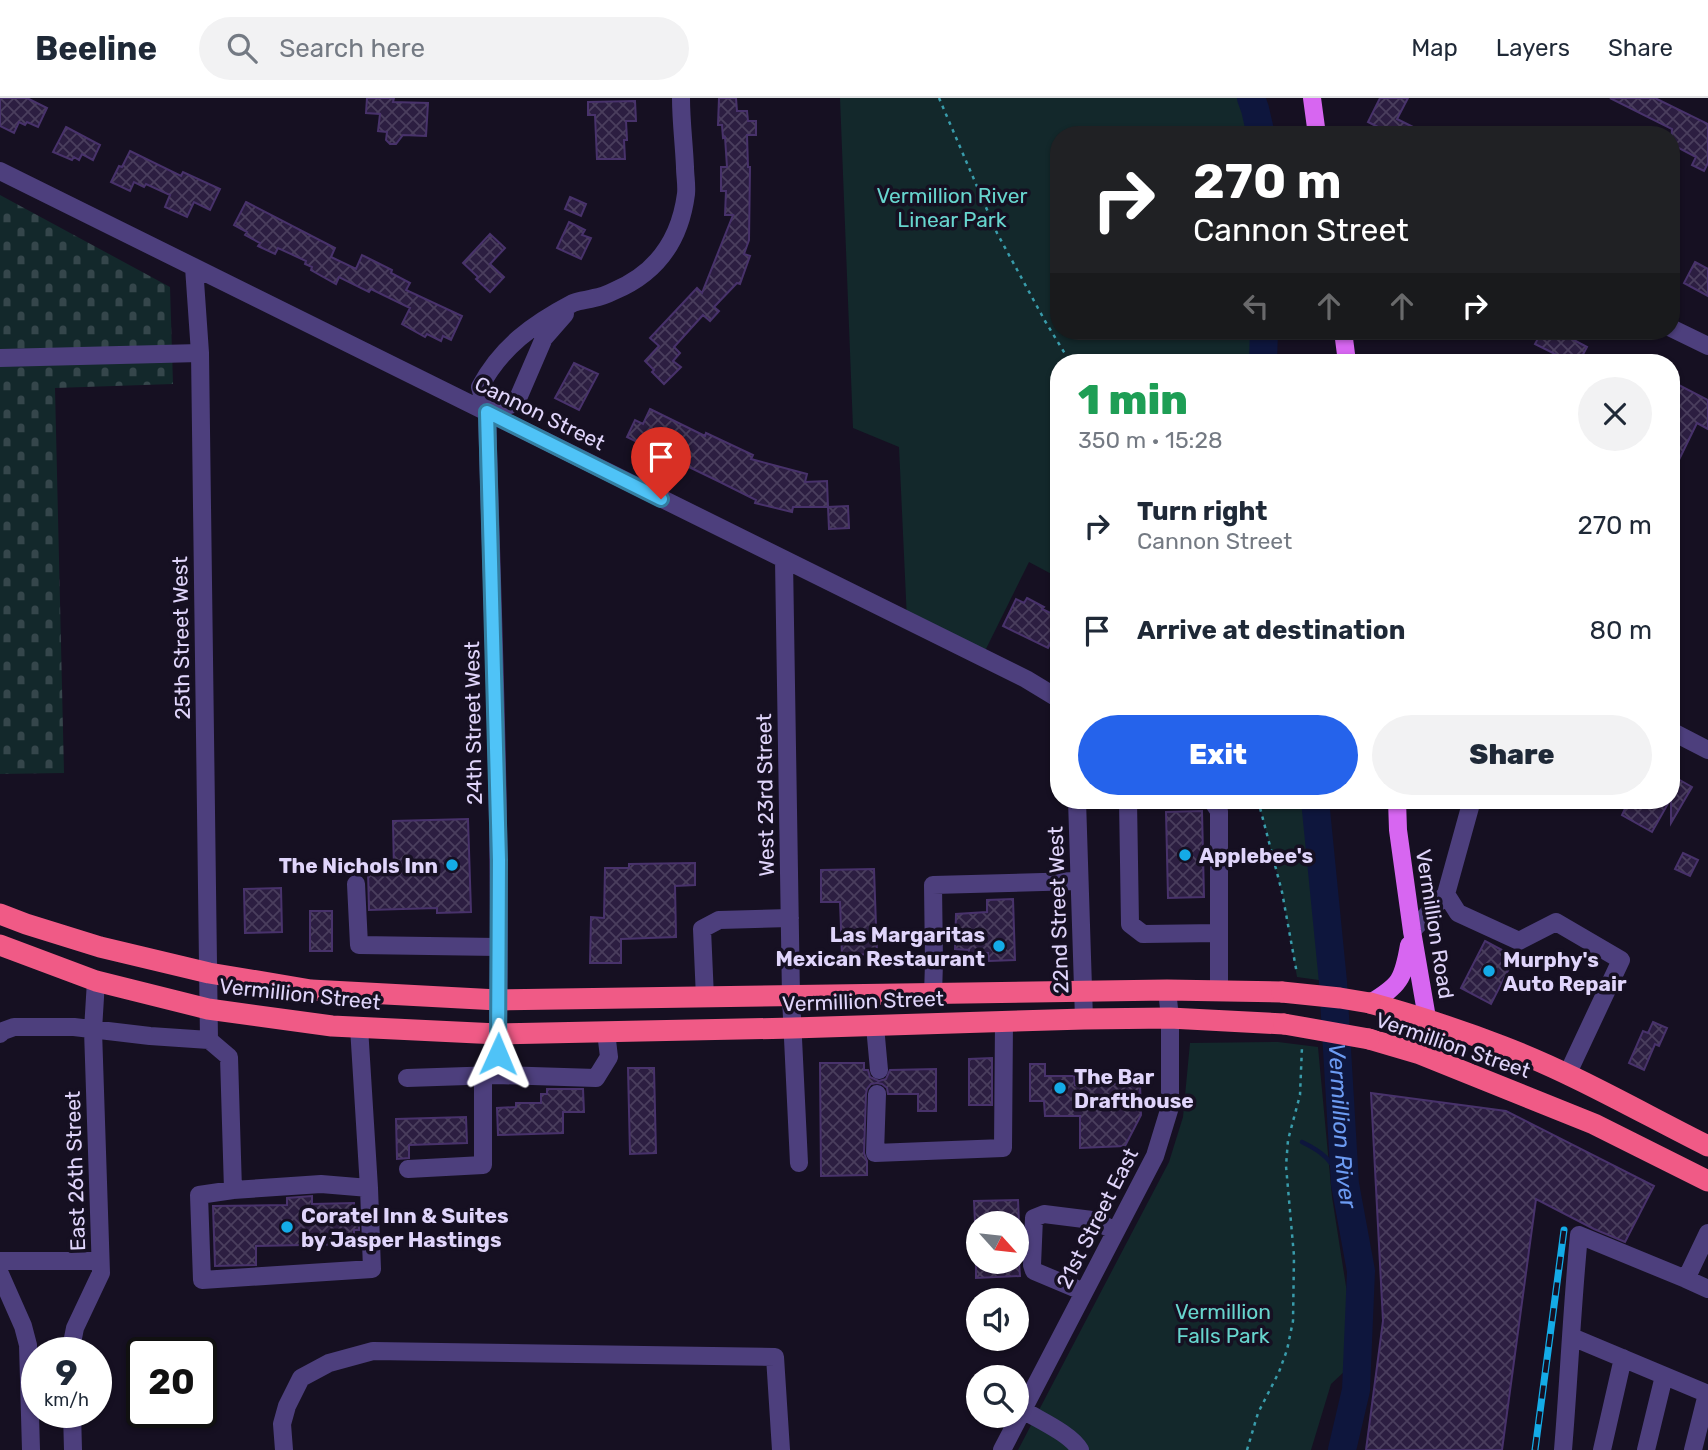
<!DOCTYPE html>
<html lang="en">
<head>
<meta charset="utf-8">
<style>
  :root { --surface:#fff; --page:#f2f2f3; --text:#1f2937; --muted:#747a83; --line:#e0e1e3; --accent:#2563eb }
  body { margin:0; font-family:Rubik,sans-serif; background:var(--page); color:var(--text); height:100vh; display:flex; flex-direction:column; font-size:26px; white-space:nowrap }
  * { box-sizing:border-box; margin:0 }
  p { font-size:23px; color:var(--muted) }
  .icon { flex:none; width:38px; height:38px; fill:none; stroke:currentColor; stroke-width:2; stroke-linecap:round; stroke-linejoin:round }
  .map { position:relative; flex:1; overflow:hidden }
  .drawer { position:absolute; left:1050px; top:256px; width:630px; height:455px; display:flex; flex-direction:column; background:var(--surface); border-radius:28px; box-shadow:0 2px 5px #0004 }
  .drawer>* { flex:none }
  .guide { position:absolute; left:1050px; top:28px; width:630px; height:214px; border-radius:28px; box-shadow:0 2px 5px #0004; background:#202124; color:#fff; overflow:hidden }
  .needle { width:46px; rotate:117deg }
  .tools { position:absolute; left:966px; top:1113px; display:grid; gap:14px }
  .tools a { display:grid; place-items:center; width:63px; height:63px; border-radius:50%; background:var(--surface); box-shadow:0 2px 5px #0004; font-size:35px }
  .speed { position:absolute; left:21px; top:1239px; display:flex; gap:14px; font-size:35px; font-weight:700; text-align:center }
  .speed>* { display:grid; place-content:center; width:91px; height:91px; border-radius:50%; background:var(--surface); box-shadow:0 2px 5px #0004; line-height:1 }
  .speed small { font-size:18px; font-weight:400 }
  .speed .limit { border:4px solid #111; border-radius:10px; background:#fff; color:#111 }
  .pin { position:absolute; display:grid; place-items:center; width:60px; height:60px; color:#fff; margin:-72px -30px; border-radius:50% 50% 50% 0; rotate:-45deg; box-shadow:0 0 7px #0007 }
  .pin .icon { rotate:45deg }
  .me { position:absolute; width:77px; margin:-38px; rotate:1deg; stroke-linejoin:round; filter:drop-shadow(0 0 5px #0008) }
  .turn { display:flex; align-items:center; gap:24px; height:147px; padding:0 28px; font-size:32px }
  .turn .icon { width:91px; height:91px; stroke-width:2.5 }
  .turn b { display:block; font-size:49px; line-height:60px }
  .lanes { display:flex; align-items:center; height:66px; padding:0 28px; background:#0003; justify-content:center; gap:35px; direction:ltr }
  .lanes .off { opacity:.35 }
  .round { display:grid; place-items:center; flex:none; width:74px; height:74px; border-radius:37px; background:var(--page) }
  .head { display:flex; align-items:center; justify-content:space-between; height:119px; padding:0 28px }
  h1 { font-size:42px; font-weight:800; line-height:52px; color:#1e9e55 }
  .primary-button { display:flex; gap:14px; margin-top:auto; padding:14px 28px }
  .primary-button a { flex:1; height:80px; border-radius:42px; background:var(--accent); color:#fff; font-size:28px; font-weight:800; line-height:80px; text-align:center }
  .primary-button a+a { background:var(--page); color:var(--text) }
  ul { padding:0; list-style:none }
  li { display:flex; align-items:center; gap:21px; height:105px; padding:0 28px }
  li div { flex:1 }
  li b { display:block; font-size:26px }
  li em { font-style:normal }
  header { display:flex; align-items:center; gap:42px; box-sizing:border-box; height:98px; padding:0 35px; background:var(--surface); border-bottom:2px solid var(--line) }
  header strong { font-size:33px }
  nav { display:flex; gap:38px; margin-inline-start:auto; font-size:24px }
  .search { width:490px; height:63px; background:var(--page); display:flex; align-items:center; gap:18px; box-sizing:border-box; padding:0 24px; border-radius:38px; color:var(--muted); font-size:26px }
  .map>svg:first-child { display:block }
</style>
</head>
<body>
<header>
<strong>Beeline</strong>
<div class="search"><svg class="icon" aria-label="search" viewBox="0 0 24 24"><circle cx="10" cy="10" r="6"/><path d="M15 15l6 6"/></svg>Search here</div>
<nav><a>Map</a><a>Layers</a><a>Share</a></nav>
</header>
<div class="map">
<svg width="1708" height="1352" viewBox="0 0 1708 1352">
  <defs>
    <pattern id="cemetery-stones" width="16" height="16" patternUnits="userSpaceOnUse" patternTransform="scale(1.75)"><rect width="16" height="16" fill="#13282b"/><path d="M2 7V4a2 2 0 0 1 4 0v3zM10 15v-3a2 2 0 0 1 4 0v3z" fill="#35464b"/></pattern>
    <pattern id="building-cross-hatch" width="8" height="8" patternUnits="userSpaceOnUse" patternTransform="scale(1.75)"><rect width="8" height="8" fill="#2c1e41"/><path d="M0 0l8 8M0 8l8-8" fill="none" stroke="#4a3e5d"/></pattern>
  </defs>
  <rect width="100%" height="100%" fill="#161022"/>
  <path fill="url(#cemetery-stones)" d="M0 97 170 189 173 286 55 290 64 675 0 676Z"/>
  <path fill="#13282b" d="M840 0H1251L1255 11 1261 37H1059V233H1264L1263 264H1059V480L1029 464 982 559 907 522 899 349 853 330Z
    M1258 702H1315L1333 884 1297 879 1282 794Z
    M1278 944 1318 949 1332 1099 1348 1201 1346 1272 1331 1286 1311 1352H1018L1169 1064 1183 1019 1190 945Z"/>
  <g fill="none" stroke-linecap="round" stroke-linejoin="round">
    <path stroke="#0e163d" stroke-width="4.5" d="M1302 1044C1327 1056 1330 1063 1345 1086"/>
    <g stroke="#0e163d" stroke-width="28">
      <path d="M1251 0 1255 11 1261 37"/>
      <path d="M1263 264 1264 233"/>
      <path id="s1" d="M1315 702 1333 884 1345 1086 1361 1173 1356 1292 1342 1352"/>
    </g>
  </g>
  <path fill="url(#building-cross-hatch)" stroke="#48326b" stroke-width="2" d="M0 0H27L47 10 38 29 27 24 25 27 19 24 14 35 0 28Z
    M367 0H394L393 4 428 5 426 38 403 37 396 46H390L386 42 387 34 378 33 380 16 366 15Z
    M719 0H736L737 13H747L748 23H756V37H747L748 69H750L749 142 744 156 750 158 740 186 737 185 714 209 719 213 710 223 703 217 674 249 680 255 673 263 681 269 664 286 652 274 654 272 645 263 659 248 650 240 697 190 702 195 733 117H725L726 93H721V69H727L725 39 723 40 722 27H718Z
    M1380 0H1408L1397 21 1429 37H1394L1368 24Z
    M1610 0H1655L1708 26V65L1704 73 1692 67 1696 59 1671 46 1672 31Z
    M635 3 636 23H626L627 42H624L625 61H597L595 17H588V4Z
    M66 29 100 47 93 62 82 56 79 62 74 59 72 62 53 54Z
    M130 53 181 78 183 74 220 91 210 112 194 104 187 119 165 109 170 97 146 86 144 89 134 84 130 93 111 84 119 68 122 69Z
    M570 99 586 106 581 118 565 111Z
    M246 104 335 150 331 159 356 171 362 157 392 172 391 175 410 185 406 192 462 218 451 242 443 238 441 243 427 236 425 239 402 226 410 210 371 191 369 194 339 179 336 186 311 172 312 169 305 166 306 163 278 150 275 156 258 148 260 145 245 137 247 134 234 127Z
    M569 124 585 132 582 137 591 140 581 161 557 150Z
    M490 136 505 150 490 166 504 179 490 194 476 181 478 179 463 165Z
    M1695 164 1708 171V198L1684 185Z
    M1542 233H1557L1587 249 1579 264H1571L1535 246Z
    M574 265 598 276 579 312 555 300Z
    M1671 283 1708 302V331L1697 325 1671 378V328L1679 312 1671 308Z
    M650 311 705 338 706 335 753 357 751 361 807 376 805 384 827 383 828 409H793L792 414 755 405 756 402 720 384 627 339 635 322 643 326Z
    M848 408 849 430 829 431 828 409Z
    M1027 500 1044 509 1042 511 1059 519V527L1048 550 1003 528 1016 501 1024 505Z
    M1671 677 1692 689 1671 725Z
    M1629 702H1670L1652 734 1622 717Z
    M1202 713 1204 799 1168 800 1166 714Z
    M468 721 471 814 437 815V810L369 812 368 773H394L393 723Z
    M1683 755 1698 762 1690 778 1675 771Z
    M695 765V787L675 788 676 839 621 841V865H590L591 819 604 820 605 770H629V766Z
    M874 771 877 856 842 857 840 804H821V772Z
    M281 790 282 834 245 835 244 791Z
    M1013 801 1015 862 989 863 988 855H969V852L955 851 956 816 987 814V802Z
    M310 813H332V853H310Z
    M1485 843 1515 859 1491 906 1461 890Z
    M1653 924 1667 930 1659 948 1655 946 1644 972 1629 965 1643 933 1648 935Z
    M992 960V1007H969V961Z
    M820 965H864V972H868L870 979 879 983 886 981 890 972 936 971V1013H918V996H888L887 990 882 986 877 985 871 986 867 991 866 996 864 1055 867 1063V1077L821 1078Z
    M1030 966H1045V978H1074L1075 987 1140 985 1141 1017 1125 1048 1080 1050V1018H1045L1044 1003H1030Z
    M628 970H654L656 1055 630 1056Z
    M547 991H583L584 1014H563V1035L498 1037 497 1010 516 1009V1005H541V996H547Z
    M1371 995 1506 1013 1654 1088 1625 1144 1594 1131 1536 1101 1502 1352H1366L1383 1223Z
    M466 1019 467 1045 409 1047V1060L397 1061 396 1021Z
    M312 1098V1106L354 1105V1116H359V1132H354V1146L256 1148V1167L215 1168 213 1108 287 1107V1100Z
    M1018 1102 1019 1125H975L974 1103Z
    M976 1164H1019L1020 1178 976 1180Z"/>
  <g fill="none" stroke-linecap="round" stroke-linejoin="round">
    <path stroke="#399cab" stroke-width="2.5" stroke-dasharray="3.5 5" stroke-linecap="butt" d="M939 0 997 135 1045 223 1070 264
      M1258 702 1282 794 1297 876
      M1247 1352 1258 1315 1279 1274 1287 1252 1293 1223 1294 1158 1286 1068 1288 1042 1300 997 1302 949"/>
    <path stroke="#4d3f7d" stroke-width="18" d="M0 73 1026 581 1059 601
      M194 169 200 255 209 942
      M1671 230 1708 248
      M0 260 200 255
      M487 314 516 305 544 240 565 216
      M784 462 791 899 799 1065
      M1671 633 1708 652
      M1077 702 1084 921
      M1128 702 1130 826 1143 836 1219 835
      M1209 702 1213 704 1219 713V893
      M356 786 359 847 498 849
      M1446 796 1458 815 1519 843 1556 824 1621 862 1567 977
      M1412 833 1446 796 1472 702
      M933 896 934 865 933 787 1079 783
      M705 900 702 831 719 822 790 820
      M875 928 879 972
      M359 929 369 1090
      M0 936 3 933 14 929H74L150 938 209 942 229 959 233 1092 199 1097 202 1182 372 1171 369 1090 321 1086 233 1092
      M497 977 596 980 609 959 606 934
      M407 980 497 977C503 756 493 535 487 314L480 289C501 249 533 226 573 205 580 202 587 202 594 200 600 199 608 196 614 193 657 175 680 142 686 96 687 87 685 78 685 69 684 46 681 23 681 0
      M877 996 875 1055 1003 1050 1004 924
      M408 1071 483 1067V977
      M0 1163H100
      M0 1176 23 1228 28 1247 31 1352
      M1686 1181 1708 1191
      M1084 1194 1034 1173 1032 1167 1034 1120 1044 1116 1092 1122 1116 1133
      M1572 1239 1708 1296
      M70 1255 75 1230 101 1175 93 932 96 883
      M1023 1312C1039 1322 1071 1336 1080 1352
      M72 1314 73 1352
      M284 1352 282 1326 287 1308 301 1280 329 1265 373 1253 775 1259 781 1352
      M1002 1352 1155 1058 1170 1009V920L1167 892
      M1563 1352C1569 1280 1572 1208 1579 1137L1686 1181 1708 1135
      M1602 1352 1623 1260
      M1646 1352 1664 1278
      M1693 1352 1707 1296"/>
    <path stroke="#d766f1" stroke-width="18" d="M1312 0 1317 37
      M1343 233 1347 264
      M1397 702 1398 732 1412 833 1427 920 1420 956
      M1370 905C1400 887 1403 882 1409 847"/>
    <path stroke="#f05a86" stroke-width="21" d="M0 816 26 826 100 849 209 875 311 892 498 902 1167 892 1282 894
      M0 847 96 883 208 911 332 928 498 936 793 930 1084 921 1170 920 1284 926
      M1370 905C1414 917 1458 931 1502 948 1573 975 1640 1014 1708 1048
      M1369 941 1420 956 1594 1026 1708 1083"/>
    <defs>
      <path id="rail" d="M1535 1352 1564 1132"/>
    </defs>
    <use href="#rail" stroke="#14abe7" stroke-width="7"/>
    <use href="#rail" stroke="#161022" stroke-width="4.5" stroke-dasharray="13" stroke-linecap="butt"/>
    <path stroke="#f05a86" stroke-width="21" d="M1282 894 1340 900 1370 905
      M1284 926 1369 941"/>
  </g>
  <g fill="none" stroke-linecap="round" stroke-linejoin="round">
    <defs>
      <path id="route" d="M498 956 499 762 487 314 661 401"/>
    </defs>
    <use href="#route" stroke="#337fa1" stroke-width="18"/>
    <use href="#route" stroke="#4fc3f7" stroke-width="12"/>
  </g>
  <g fill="#14abe7" stroke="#161022" stroke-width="2.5">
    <circle cx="1185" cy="757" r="7"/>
    <circle cx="452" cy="767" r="7"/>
    <circle cx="999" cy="848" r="7"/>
    <circle cx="1489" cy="873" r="7"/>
    <circle cx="1060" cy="990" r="7"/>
    <circle cx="287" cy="1129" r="7"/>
  </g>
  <g text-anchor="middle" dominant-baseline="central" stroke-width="7" stroke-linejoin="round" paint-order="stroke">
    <g font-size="21" fill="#67d5ce" stroke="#161022">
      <text x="952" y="97">Vermillion River<tspan x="952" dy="24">Linear Park</tspan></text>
      <text x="1223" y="1213">Vermillion<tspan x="1223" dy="24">Falls Park</tspan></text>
    </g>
    <g font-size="21" fill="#e0d5fb" stroke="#161022">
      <text transform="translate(540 315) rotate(26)">Cannon Street</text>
      <text transform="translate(181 540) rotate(-91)">25th Street West</text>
      <text transform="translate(473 625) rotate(-91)">24th Street West</text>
      <text transform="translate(765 697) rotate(-91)">West 23rd Street</text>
      <text transform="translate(1058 812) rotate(-92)">22nd Street West</text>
      <text transform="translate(1435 826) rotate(81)">Vermillion Road</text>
      <text transform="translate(300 896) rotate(6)">Vermillion Street</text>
      <text transform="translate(863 903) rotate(-2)">Vermillion Street</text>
      <text transform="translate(1453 947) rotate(19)">Vermillion Street</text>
      <text transform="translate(75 1073) rotate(-92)">East 26th Street</text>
      <text transform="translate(1097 1120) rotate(-63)">21st Street East</text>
    </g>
    <g font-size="21" font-weight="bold" fill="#e0d5fb" stroke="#161022" text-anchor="start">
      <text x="1199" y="757">Applebee's</text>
      <text x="438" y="767" text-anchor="end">The Nichols Inn</text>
      <text x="985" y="836" text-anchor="end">Las Margaritas<tspan x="985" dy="24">Mexican Restaurant</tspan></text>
      <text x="1503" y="861">Murphy's<tspan x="1503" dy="24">Auto Repair</tspan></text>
      <text x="1074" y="978">The Bar<tspan x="1074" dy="24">Drafthouse</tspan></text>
      <text x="301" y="1117">Coratel Inn &amp; Suites<tspan x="301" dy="24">by Jasper Hastings</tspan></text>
    </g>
    <g font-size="23" font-style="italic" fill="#6c9bf2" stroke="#161022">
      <text stroke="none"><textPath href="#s1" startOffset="327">Vermillion River</textPath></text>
    </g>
  </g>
</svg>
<div class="tools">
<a><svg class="needle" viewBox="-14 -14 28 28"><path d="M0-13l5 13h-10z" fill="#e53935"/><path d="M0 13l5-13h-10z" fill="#747a83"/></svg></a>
<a><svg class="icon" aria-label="sound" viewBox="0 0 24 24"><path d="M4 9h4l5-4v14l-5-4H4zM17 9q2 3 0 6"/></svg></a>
<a><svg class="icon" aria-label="search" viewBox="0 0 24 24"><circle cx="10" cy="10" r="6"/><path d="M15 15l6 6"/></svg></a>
</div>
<div class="speed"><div>9<small>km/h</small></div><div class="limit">20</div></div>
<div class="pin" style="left:661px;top:401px;background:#d93025"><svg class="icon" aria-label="arrive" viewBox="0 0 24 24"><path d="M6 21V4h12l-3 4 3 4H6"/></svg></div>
<svg class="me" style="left:498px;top:956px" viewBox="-20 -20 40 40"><path d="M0-17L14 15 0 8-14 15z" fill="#4fc3f7" stroke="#fff" stroke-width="4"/></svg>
<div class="guide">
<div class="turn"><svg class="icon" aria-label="right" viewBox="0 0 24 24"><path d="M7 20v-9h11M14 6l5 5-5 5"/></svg><div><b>270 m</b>Cannon Street</div></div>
<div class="lanes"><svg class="icon off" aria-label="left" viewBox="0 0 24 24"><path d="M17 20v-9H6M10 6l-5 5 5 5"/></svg><svg class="icon off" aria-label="ahead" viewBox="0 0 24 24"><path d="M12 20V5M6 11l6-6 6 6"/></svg><svg class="icon off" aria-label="ahead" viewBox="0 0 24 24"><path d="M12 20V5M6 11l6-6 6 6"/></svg><svg class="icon" aria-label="right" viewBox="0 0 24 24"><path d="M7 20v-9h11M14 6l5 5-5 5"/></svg></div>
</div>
<section class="drawer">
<div class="head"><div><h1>1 min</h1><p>350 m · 15:28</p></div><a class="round"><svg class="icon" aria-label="close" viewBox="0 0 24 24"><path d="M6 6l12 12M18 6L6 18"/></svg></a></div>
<ul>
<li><svg class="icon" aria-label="right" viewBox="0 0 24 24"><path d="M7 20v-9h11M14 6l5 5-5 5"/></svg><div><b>Turn right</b><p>Cannon Street</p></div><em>270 m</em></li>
<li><svg class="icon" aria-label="arrive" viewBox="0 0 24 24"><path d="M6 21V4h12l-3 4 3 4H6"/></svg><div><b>Arrive at destination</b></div><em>80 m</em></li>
</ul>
<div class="primary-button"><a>Exit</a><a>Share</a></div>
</section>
</div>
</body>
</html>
